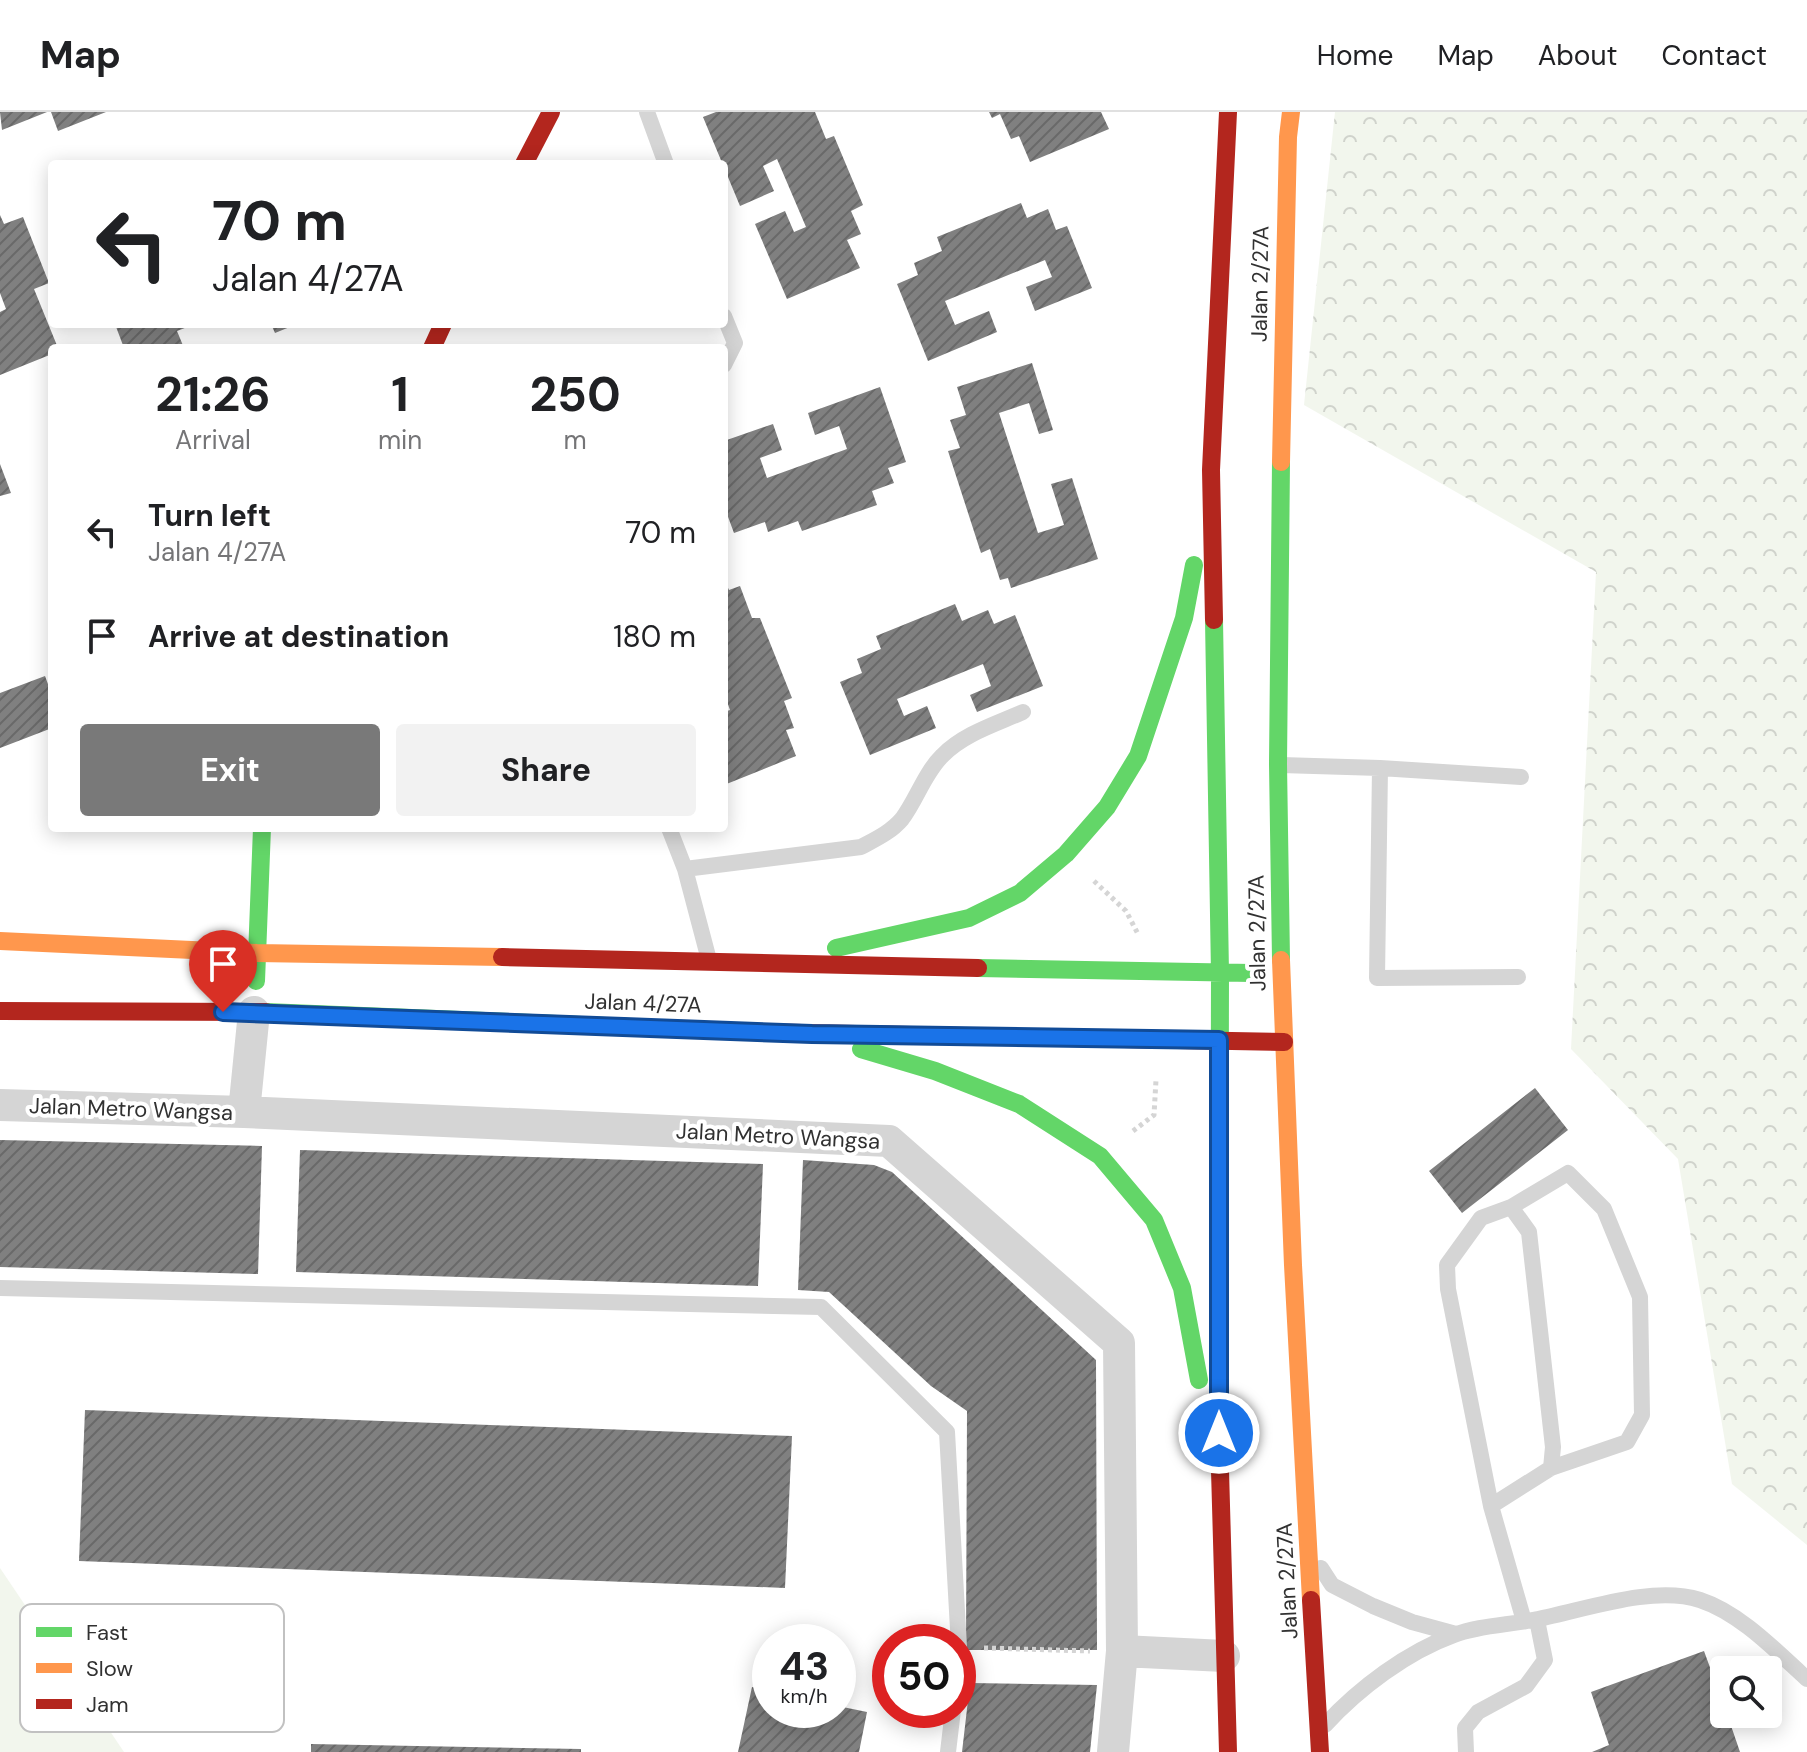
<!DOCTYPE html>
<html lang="en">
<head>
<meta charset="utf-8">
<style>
  :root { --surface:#fff; --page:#f2f2f2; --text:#202124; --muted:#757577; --line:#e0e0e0; --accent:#797979 }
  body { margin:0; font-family:"DM Sans",sans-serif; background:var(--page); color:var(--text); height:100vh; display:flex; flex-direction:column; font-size:30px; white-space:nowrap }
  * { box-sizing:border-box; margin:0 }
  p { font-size:26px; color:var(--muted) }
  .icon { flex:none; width:44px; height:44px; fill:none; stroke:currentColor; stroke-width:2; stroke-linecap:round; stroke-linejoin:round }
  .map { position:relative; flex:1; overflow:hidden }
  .sheet { position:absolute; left:48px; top:232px; width:680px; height:488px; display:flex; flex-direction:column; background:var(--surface); border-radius:8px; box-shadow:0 4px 20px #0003 }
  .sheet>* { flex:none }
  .top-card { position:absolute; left:48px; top:48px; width:680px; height:168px; border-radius:8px; box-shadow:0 4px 20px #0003; background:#fff; color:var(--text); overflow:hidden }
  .tools { position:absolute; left:1710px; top:1544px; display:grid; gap:16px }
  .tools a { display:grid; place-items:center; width:72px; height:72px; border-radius:8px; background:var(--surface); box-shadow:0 4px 20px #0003; font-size:40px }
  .speed { position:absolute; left:752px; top:1512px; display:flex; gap:16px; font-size:40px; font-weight:700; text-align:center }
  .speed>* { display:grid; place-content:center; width:104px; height:104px; border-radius:50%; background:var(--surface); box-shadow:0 4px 20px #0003; line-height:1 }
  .speed small { font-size:20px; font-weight:400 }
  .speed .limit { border:12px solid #d22; background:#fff; color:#111 }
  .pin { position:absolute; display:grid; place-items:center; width:68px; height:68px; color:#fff; margin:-82px -34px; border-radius:50% 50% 50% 0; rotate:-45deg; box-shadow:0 0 8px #0007 }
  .pin .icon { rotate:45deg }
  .me { position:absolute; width:88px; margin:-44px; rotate:0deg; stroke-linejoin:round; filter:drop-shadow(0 0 6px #0008) }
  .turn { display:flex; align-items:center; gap:28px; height:168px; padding:0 32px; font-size:36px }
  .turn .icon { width:104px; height:104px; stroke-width:2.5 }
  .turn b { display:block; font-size:56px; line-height:68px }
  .eta { display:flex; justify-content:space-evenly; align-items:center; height:136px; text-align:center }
  .eta b { font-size:48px; font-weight:700; line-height:56px }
  .primary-button { display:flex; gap:16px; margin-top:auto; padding:16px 32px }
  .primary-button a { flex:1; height:92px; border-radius:8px; background:var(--accent); color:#fff; font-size:32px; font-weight:700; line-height:92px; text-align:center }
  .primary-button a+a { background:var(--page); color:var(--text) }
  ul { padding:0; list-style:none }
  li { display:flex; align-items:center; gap:24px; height:104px; padding:0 32px }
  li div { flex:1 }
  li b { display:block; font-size:30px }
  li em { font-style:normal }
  header { display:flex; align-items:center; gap:48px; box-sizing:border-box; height:112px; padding:0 40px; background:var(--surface); border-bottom:2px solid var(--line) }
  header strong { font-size:38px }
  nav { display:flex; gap:44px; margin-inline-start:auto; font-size:28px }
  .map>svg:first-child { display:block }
</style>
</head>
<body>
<header>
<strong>Map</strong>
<nav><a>Home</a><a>Map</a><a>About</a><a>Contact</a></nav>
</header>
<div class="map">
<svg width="1807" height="1640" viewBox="0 0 1807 1640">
  <defs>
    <pattern id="forest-crowns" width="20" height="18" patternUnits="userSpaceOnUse" patternTransform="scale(2)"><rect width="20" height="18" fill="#f2f6ed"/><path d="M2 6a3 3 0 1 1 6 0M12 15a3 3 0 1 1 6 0" fill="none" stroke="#d0d3cc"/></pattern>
    <pattern id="building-hatch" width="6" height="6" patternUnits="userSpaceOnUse" patternTransform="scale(2)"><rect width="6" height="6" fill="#808080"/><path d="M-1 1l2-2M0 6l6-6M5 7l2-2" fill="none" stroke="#696969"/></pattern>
  </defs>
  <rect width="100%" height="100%" fill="#fff"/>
  <path fill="url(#forest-crowns)" d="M1335 0H1807V1433L1732 1372 1678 1047 1571 937 1596 460 1304 293Z"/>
  <path fill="#f2f6ed" d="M0 1456 124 1640H0Z"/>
  <path fill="url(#building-hatch)" d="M0 0H47L2 18Z
    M51 0H106L58 19Z
    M716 0H815L826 27 834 24 863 93 851 99 861 122 847 128 860 156 787 187 755 112 785 99 794 120 806 115 777 47 763 54 774 79 740 94 703 5Z
    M989 0H1101L1109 17 1030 50 1019 24 1011 27 1000 2 992 6Z
    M1021 91 1027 106 1048 97 1056 118 1067 114 1092 176 1035 199 1026 175 1052 165 1045 148 945 189 955 213 989 199 997 220 928 249 897 172 918 163 914 151 942 139 937 125Z
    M0 103 4 112 23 105 49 171 34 177 58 236H52V242L0 263V200L6 197 0 181Z
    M115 212H195L177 219 184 236H124Z
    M271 212H297L275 221Z
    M1032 251 1053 318 1039 322 1029 291 999 301 1038 421 1064 413 1051 372 1072 366 1098 447 1011 476 1008 466 1000 468 990 437 981 441 948 339 960 336 950 308 966 303 957 275Z
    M880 275 906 350 888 356 894 371 872 379 877 393 802 419 798 409 768 420 765 410 734 421 724 394V329L773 312 782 338 760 346 767 366 847 337 839 314 815 323 808 301Z
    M0 352 11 381 0 384Z
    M724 467 729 478 740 474 752 506H760L792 586 784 589 794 616 786 618 796 644 724 673V600L730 598 724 581Z
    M955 492 962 509 988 498 994 512 1015 503 1043 574 977 600 970 583 991 574 983 552 897 587 904 604 927 594 936 616 870 643 840 570 862 561 857 547 881 537 876 524Z
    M45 564 52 583V616L0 636V581Z
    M1535 976 1568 1018 1462 1101 1429 1059Z
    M0 1028 262 1034 258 1162 0 1155Z
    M300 1038 763 1052 758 1174 296 1160Z
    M803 1048 874 1053 892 1060 1096 1248 1097 1538H966L967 1299 931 1274 829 1180 798 1178Z
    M85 1298 792 1324 785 1476 79 1449Z
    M1704 1539 1724 1594V1602H1727L1740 1640H1592L1609 1633 1591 1580Z
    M970 1571 1097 1573 1090 1640H962Z
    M752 1575 770 1579V1598H838V1594L867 1600 859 1640H738Z
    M311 1632 581 1637V1640H311Z"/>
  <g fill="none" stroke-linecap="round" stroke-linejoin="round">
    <path stroke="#d5d5d5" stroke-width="5" stroke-dasharray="4 4" stroke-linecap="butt" d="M1094 769 1126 799 1138 822
      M1133 1019 1154 1003 1156 968
      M984 1536 1090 1539"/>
    <path stroke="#d5d5d5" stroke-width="16" d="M647 0 666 52
      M724 204 735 231 724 253
      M1281 653 1380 656 1377 866 1518 865
      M1380 656 1521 665
      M669 716 685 757 709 848
      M685 757 861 735C876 727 891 720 902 707 917 687 924 662 942 644 963 622 996 612 1023 600
      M1511 1095 1529 1120 1553 1335 1551 1356
      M0 1176 821 1195 947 1320 959 1535 958 1548
      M1491 1394 1551 1356 1627 1330 1642 1303 1640 1185 1604 1097 1568 1061 1511 1095 1481 1106 1447 1153 1448 1177 1491 1394 1524 1509
      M1321 1456 1332 1473 1373 1494 1412 1510 1456 1522
      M1325 1613C1359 1576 1407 1540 1454 1523 1480 1513 1511 1513 1538 1507 1585 1498 1652 1473 1700 1488 1740 1501 1776 1539 1807 1567
      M948 1640 953 1598
      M1466 1640 1465 1616 1478 1600 1526 1574 1545 1548 1537 1508"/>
    <path stroke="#d5d5d5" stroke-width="32" d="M0 993 244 1000 889 1029 1119 1231 1122 1539 1113 1640
      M244 1000 254 900
      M1122 1539 1224 1544"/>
    <path stroke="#63d668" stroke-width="18" d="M1281 350 1278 652 1281 848
      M1214 508 1220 861 1219 1323
      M836 836 969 806 1020 781 1066 742 1107 695 1138 644 1184 506 1194 453
      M978 856 1251 861
      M256 869 262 716
      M266 900 752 920
      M861 937 935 959 1019 992 1100 1044 1154 1108 1182 1176 1199 1268"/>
    <path stroke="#ff974d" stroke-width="18" d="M1281 350 1288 25 1291 0
      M0 829 257 841 502 845
      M1281 848 1293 1153 1311 1488"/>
    <path stroke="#b3261e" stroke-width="18" d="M524 52 551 0
      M432 236 443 212
      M1214 508 1211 358 1228 0
      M502 845 978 856
      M0 899 266 900
      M752 920 1284 930
      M1219 1323 1228 1640
      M1311 1488 1320 1640"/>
  </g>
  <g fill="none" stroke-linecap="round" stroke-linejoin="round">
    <defs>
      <path id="route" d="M223 900 812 922 1219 928V1321"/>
    </defs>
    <use href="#route" stroke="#114b97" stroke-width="20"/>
    <use href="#route" stroke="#1a73e8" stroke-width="14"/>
  </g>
  <g text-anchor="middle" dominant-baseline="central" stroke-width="8" stroke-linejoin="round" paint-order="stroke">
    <g font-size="22" fill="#313131" stroke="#fff">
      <text transform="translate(1260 172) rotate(-89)">Jalan 2/27A</text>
      <text transform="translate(1257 821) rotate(-91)">Jalan 2/27A</text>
      <text transform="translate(643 891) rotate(2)">Jalan 4/27A</text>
      <text transform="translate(131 997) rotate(2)">Jalan Metro Wangsa</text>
      <text transform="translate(778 1024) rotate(3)">Jalan Metro Wangsa</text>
      <text transform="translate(1287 1469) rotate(-93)">Jalan 2/27A</text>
    </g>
  </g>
  <rect x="20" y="1492" width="264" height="128" rx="12" fill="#fff" stroke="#c1c1c1" stroke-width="2"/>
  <rect x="36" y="1515" width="36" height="10" fill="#63d668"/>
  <rect x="36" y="1551" width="36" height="10" fill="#ff974d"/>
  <rect x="36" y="1587" width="36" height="10" fill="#b3261e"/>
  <g font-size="22" fill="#313131">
    <text x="86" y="1528">Fast</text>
    <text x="86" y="1564">Slow</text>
    <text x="86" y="1600">Jam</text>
  </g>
</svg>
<div class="tools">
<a><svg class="icon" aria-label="search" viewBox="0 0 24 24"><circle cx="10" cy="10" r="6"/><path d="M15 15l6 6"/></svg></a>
</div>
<div class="speed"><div>43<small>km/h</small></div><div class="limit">50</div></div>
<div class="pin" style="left:223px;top:900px;background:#d93025"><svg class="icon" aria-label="arrive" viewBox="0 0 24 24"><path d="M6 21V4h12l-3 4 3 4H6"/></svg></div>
<svg class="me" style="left:1219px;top:1321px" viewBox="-20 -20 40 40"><circle r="17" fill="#1a73e8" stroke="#fff" stroke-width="3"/><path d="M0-11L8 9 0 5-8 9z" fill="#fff"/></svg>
<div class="top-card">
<div class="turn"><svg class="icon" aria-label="left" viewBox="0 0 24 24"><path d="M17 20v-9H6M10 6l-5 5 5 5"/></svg><div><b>70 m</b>Jalan 4/27A</div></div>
</div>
<section class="sheet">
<div class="eta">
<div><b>21:26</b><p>Arrival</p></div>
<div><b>1</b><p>min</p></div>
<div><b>250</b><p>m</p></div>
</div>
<ul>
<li><svg class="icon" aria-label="left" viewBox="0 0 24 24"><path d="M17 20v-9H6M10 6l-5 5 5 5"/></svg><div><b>Turn left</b><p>Jalan 4/27A</p></div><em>70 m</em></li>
<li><svg class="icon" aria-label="arrive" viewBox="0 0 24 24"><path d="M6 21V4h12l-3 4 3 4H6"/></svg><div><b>Arrive at destination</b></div><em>180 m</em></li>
</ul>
<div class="primary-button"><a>Exit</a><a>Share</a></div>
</section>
</div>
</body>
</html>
